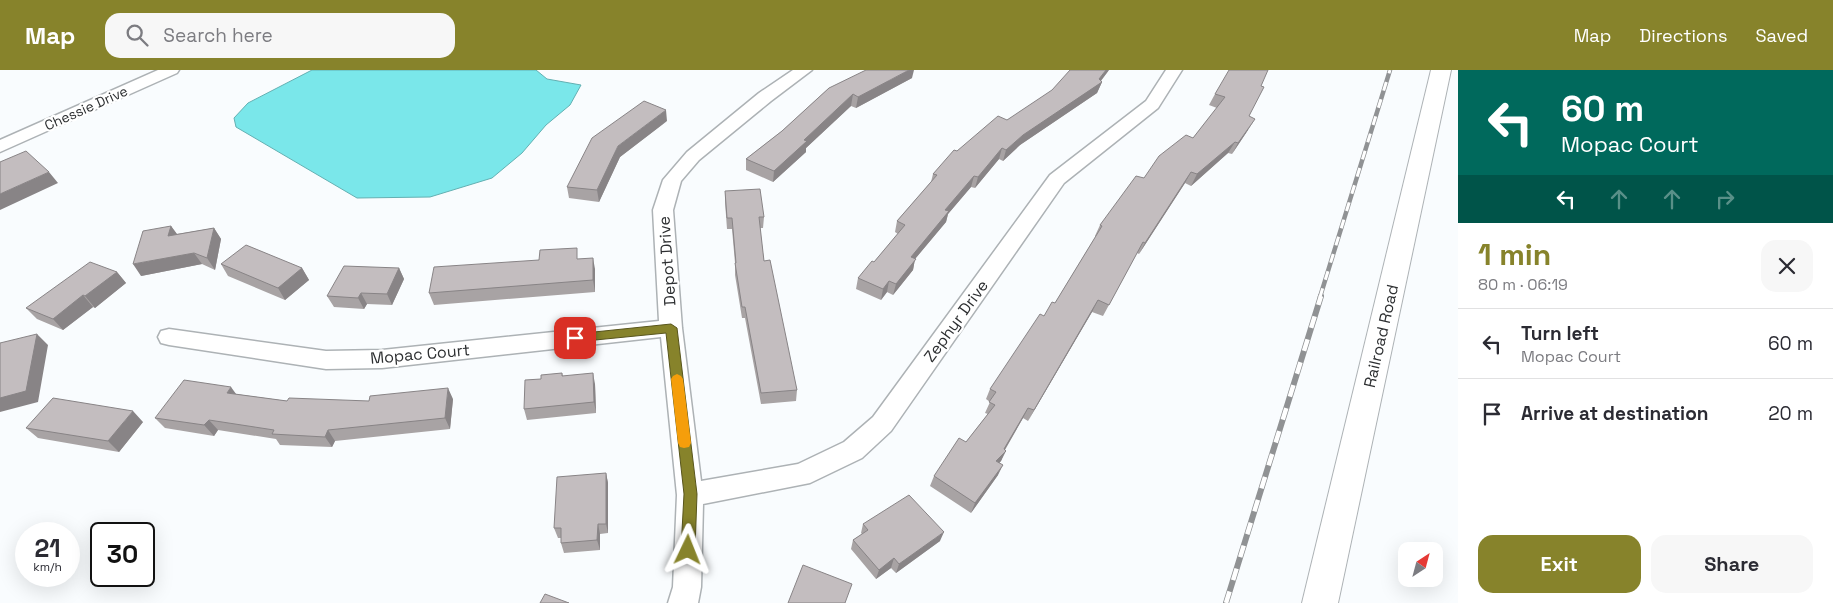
<!DOCTYPE html>
<html lang="en">
<head>
<meta charset="utf-8">
<style>
  :root { --surface:#fff; --page:#f7f7f7; --text:#2b2b33; --muted:#7c7c81; --line:#e1e1e2; --accent:#87832b }
  body { margin:0; font-family:"Space Grotesk",sans-serif; background:var(--page); color:var(--text); height:100vh; display:flex; flex-direction:column; font-size:19px; white-space:nowrap }
  * { box-sizing:border-box; margin:0 }
  p { font-size:16px; color:var(--muted) }
  .icon { flex:none; width:28px; height:28px; fill:none; stroke:currentColor; stroke-width:2; stroke-linecap:round; stroke-linejoin:round }
  .map { position:relative; flex:1; overflow:hidden }
  .side { display:flex; flex-direction:column; background:var(--surface); width:375px }
  .side>* { flex:none }
  .hud { background:#00695c; color:#fff; overflow:hidden }
  .needle { width:32px; rotate:36deg }
  .tools { position:absolute; left:1398px; top:472px; display:grid; gap:10px }
  .tools a { display:grid; place-items:center; width:45px; height:45px; border-radius:10px; background:var(--surface); box-shadow:0 5px 20px #0002; font-size:25px }
  .speed { position:absolute; left:15px; top:452px; display:flex; gap:10px; font-size:25px; font-weight:700; text-align:center }
  .speed>* { display:grid; place-content:center; width:65px; height:65px; border-radius:50%; background:var(--surface); box-shadow:0 5px 20px #0002; line-height:1 }
  .speed small { font-size:12px; font-weight:400 }
  .speed .limit { border:2px solid #111; border-radius:8px; background:#fff; color:#111 }
  .pin { position:absolute; display:grid; place-items:center; width:42px; height:42px; color:#fff; margin:-21px; border-radius:10px; box-shadow:0 2px 8px #0006 }
  .me { position:absolute; width:55px; margin:-28px; rotate:2deg; stroke-linejoin:round; filter:drop-shadow(0 0 4px #0008) }
  .turn { display:flex; align-items:center; gap:18px; height:105px; padding:0 20px; font-size:22px }
  .turn .icon { width:65px; height:65px; stroke-width:2.5 }
  .turn b { display:block; font-size:35px; line-height:42px }
  .lanes { display:flex; align-items:center; height:48px; padding:0 20px; background:#0003; justify-content:center; gap:25px; direction:ltr }
  .lanes .off { opacity:.35 }
  .round { display:grid; place-items:center; flex:none; width:52px; height:52px; border-radius:15px; background:var(--page) }
  .overview { display:flex; align-items:center; justify-content:space-between; height:85px; padding:0 20px }
  h1 { font-size:30px; font-weight:700; line-height:38px; color:var(--accent) }
  .button { display:flex; gap:10px; margin-top:auto; padding:10px 20px }
  .button a { flex:1; height:58px; border-radius:15px; background:var(--accent); color:#fff; font-size:20px; font-weight:700; line-height:58px; text-align:center }
  .button a+a { background:var(--page); color:var(--text) }
  ul { padding:0; list-style:none }
  li { display:flex; align-items:center; gap:15px; height:70px; padding:0 20px; border-top:1px solid var(--line) }
  li div { flex:1 }
  li b { display:block; font-size:19px }
  li em { font-style:normal }
  header { display:flex; align-items:center; gap:30px; box-sizing:border-box; height:70px; padding:0 25px; background:var(--accent); color:#fff }
  header strong { font-size:24px }
  nav { display:flex; gap:28px; margin-inline-start:auto; font-size:18px }
  .search { width:350px; height:45px; background:var(--page); display:flex; align-items:center; gap:12px; box-sizing:border-box; padding:0 18px; border-radius:15px; color:var(--muted); font-size:19px }
  main { display:flex; flex:1; min-height:0 }
  .map>svg:first-child { display:block }
</style>
</head>
<body>
<header>
<strong>Map</strong>
<div class="search"><svg class="icon" aria-label="search" viewBox="0 0 24 24"><circle cx="10" cy="10" r="6"/><path d="M15 15l6 6"/></svg>Search here</div>
<nav><a>Map</a><a>Directions</a><a>Saved</a></nav>
</header>
<main>
<div class="map">
<svg width="1458" height="533" viewBox="0 0 1458 533">
  <rect width="100%" height="100%" fill="#f9fcfe"/>
  <path fill="#7ae7ea" stroke="#63b0b2" d="M312 0H536L547 9 581 15 570 35 546 55 522 83 492 108 430 127 357 128 236 57 234 48 248 33Z"/>
  <g fill="none" stroke-linecap="round" stroke-linejoin="round">
    <defs>
      <path id="minor" d="M158 0H179L177 3 0 82V70Z
        M793 0H812L771 31 699 90 681 111 673 140 682 258 701 411 798 394 844 372 873 347 1050 105 1146 31 1166 0H1182L1158 38 1064 113 891 361 862 388 810 413 703 434 701 517 698 533H668L673 517 677 425 661 267 382 298 326 299 169 275 161 273 158 267 161 261 169 259 326 281 382 280 659 251 653 140 663 110 687 82 759 23Z"/>
      <path id="tertiary" d="M1431 0H1451L1338 533H1302Z"/>
    </defs>
    <use href="#minor" stroke="#adb2b5" stroke-width="3"/>
    <use href="#tertiary" stroke="#adb2b5" stroke-width="2"/>
    <use href="#minor" fill="#fff" fill-rule="evenodd"/>
    <use href="#tertiary" fill="#fff" fill-rule="evenodd"/>
    <defs>
      <path id="rail-far1" d="M1320 227 1390 0"/>
      <path id="rail" d="M1226 533 1321 226"/>
    </defs>
    <use href="#rail-far1" stroke="#909294" stroke-width="4.5"/>
    <use href="#rail" stroke="#909294" stroke-width="6"/>
    <use href="#rail-far1" stroke="#fff" stroke-width="3" stroke-dasharray="9" stroke-linecap="butt"/>
    <use href="#rail" stroke="#fff" stroke-width="4.5" stroke-dasharray="12" stroke-linecap="butt"/>
  </g>
  <path fill="#a8a3a4" d="M1109 0 1101 11 1102 12 1097 23 1020 75 1003 91 999 89 975 118 971 117 948 144 946 152 915 189 913 200 893 225 887 222 881 230 856 219 858 208 874 192 898 164 895 162 897 151 931 112 933 104 957 81 1007 50Z
    M912 8 856 38 851 36 806 78V82L773 112 746 100V89L782 61 829 18Z
    M1261 16 1249 46 1248 60 1232 84 1228 83 1191 116 1185 113 1139 184 1137 183 1103 246 1092 242 1028 351 1023 348 1005 380 1001 391 999 393 998 405 971 443 930 416 934 406 966 372 988 344 985 343 990 332 986 329 990 319 1044 246 1055 233 1096 166H1095L1100 155 1144 108 1193 68 1217 38 1209 35 1215 24Z
    M667 51 620 87 599 132 569 128 567 117Z
    M725 121 764 147 763 158H760L764 191 797 320 796 331 761 334 745 248H742L735 205V193L732 159H727L725 132Z
    M171 156 177 164 214 158 221 169 215 200 202 194 141 206Z
    M579 189 595 199V222L434 235 429 223Z
    M221 194 302 198 309 210 285 230 228 206Z
    M399 198 404 209 392 235 367 234 364 239 334 237 327 226Z
    M117 202 126 213 95 238 93 237 63 260 37 249 26 238Z
    M562 303 563 306 595 314 596 343 527 350 524 339 541 309Z
    M236 324 287 331H369L453 329 450 359 335 371 332 377 280 375 276 369 218 360 214 366 165 358 155 348Z
    M143 352 119 382 38 368 26 358Z
    M606 403 608 413V463L600 464V480L564 483 561 473V468H558L554 458Z
    M863 454 940 471 896 503 891 498 876 509 851 479 853 470 862 464 861 463Z"/>
  <path fill="#888486" d="M909 0H914L912 8 856 38 858 27Z
    M1106 0H1109L1099 13 1102 12 1097 23 1020 75 1003 91 1006 80 1023 65 1099 9Z
    M853 24 851 36 806 78V82L773 112 774 101 804 70Z
    M666 40 667 51 620 87 599 132 597 120 618 76Z
    M1255 49 1248 60 1232 84 1238 73Z
    M1235 72 1228 83 1191 116 1197 104Z
    M1002 78 999 89 975 118 978 107Z
    M49 102 58 113 0 140V124Z
    M1191 102 1185 113 1139 184 1145 173Z
    M974 106 971 117 948 144 946 152 915 189 913 200 893 225 896 214 911 187 945 140Z
    M171 156 179 167 168 166Z
    M214 158 221 169 215 200 207 188Z
    M194 183 202 194 141 206 133 194Z
    M593 188 595 199V222L593 210Z
    M302 198 309 210 285 230 278 218Z
    M399 198 404 209 392 235 387 224Z
    M117 202 126 213 95 238 85 226Z
    M889 211 887 222 881 230 883 219Z
    M361 223 367 234 364 239 358 228Z
    M83 225 93 237 63 260 53 249Z
    M1098 230 1092 242 1028 351 1034 340Z
    M37 264 48 275 38 332 0 342V328Z
    M593 303 595 314 596 343 594 332Z
    M231 317 239 328 227 323Z
    M448 318 453 329 450 359 445 348Z
    M1028 338 1023 348 1001 386 1006 381 1001 391 992 401 996 391Z
    M133 341 143 352 119 382 108 371Z
    M209 350 218 360 214 366 204 355Z
    M328 360 335 371 332 377 325 367Z
    M1003 395 998 405 971 443 975 433Z
    M606 403 608 413V463L606 454Z
    M598 454 600 464V480L597 470Z
    M944 462 940 471 896 503 899 494Z
    M894 488 891 498 876 509 879 500Z"/>
  <path fill="#c3bdbf" stroke="#888486" d="M866 0H909L858 27 853 24 804 70 807 71 774 101 746 89 782 61 829 18Z
    M1070 0H1106L1099 9 1102 12 1023 65 1006 80 1002 78 978 107 974 106 945 140 949 141 911 187 916 189 896 214 889 211 883 219 858 208 872 191 874 192 905 155 897 151 937 105 933 104 954 80 957 81 998 46 1007 50 1052 20Z
    M1229 0H1268L1261 16 1264 17 1249 46 1255 49 1238 73 1235 72 1197 104 1191 102 1145 173 1143 172 1109 235 1098 230 1034 340 1028 338 1004 379 1006 381 996 391 1003 395 975 433 934 406 959 368 966 372 995 335 989 332 996 322 990 319 1040 244 1044 246 1052 232 1055 233 1102 156 1100 155 1136 106 1144 108 1159 86 1186 65 1193 68 1225 27 1215 24Z
    M644 31 666 40 618 76 597 120 567 117 592 68Z
    M26 81 49 102 0 124V92Z
    M760 119 764 147H759L764 191 770 190 797 320 761 323 745 237H742L735 193H736L732 148H727L725 121Z
    M171 156 168 166 214 158 207 188 194 183 133 194 143 161Z
    M246 175 302 198 278 218 221 194Z
    M577 178V189L593 188V210L429 223 434 197 539 190 540 180Z
    M90 192 117 202 85 226 83 225 53 249 26 238Z
    M344 196 399 198 387 224 361 223 358 228 327 226Z
    M37 264 26 321 0 328V273Z
    M562 303V306L593 303 594 332 524 339 525 310 541 309V305Z
    M184 310 231 317 227 323 287 331 289 328 369 331 370 326 448 318 445 348 328 360 325 367 272 364 274 360 209 350 204 355 155 348Z
    M53 328 133 341 108 371 26 358Z
    M606 403V454H598L597 470 561 473V458H554L557 407Z
    M909 425 944 462 899 494 894 488 879 500 853 470 868 460 863 454Z
    M803 495 852 514 845 533H788Z
    M545 524 569 533H540Z"/>
  <path fill="#87832b" stroke="#58551c" d="M671 254 677 258 697 424 695 480 693 485 688 487 683 485 681 480 684 424 666 263 575 272 569 268 575 264Z"/>
  <path fill="#f59e0b" d="M677 304 681 306 683 309 691 373 689 377 684 378 680 377 678 373 671 309 673 306Z"/>
  <g text-anchor="middle" dominant-baseline="central" stroke-width="4.5" stroke-linejoin="round" paint-order="stroke">
    <g font-size="14" fill="#2d2f31" stroke="#fff">
      <text transform="translate(86 38) rotate(-24)">Chessie Drive</text>
    </g>
    <g font-size="16" fill="#2d2f31" stroke="#fff">
      <text transform="translate(667 191) rotate(-94)">Depot Drive</text>
      <text transform="translate(956 251) rotate(-54)">Zephyr Drive</text>
      <text transform="translate(1381 266) rotate(-77)">Railroad Road</text>
      <text transform="translate(420 284) rotate(-5)">Mopac Court</text>
    </g>
  </g>
</svg>
<div class="tools">
<a><svg class="needle" viewBox="-14 -14 28 28"><path d="M0-13l5 13h-10z" fill="#e53935"/><path d="M0 13l5-13h-10z" fill="#7c7c81"/></svg></a>
</div>
<div class="speed"><div>21<small>km/h</small></div><div class="limit">30</div></div>
<div class="pin" style="left:575px;top:268px;background:#d93025"><svg class="icon" aria-label="arrive" viewBox="0 0 24 24"><path d="M6 21V4h12l-3 4 3 4H6"/></svg></div>
<svg class="me" style="left:688px;top:480px" viewBox="-20 -20 40 40"><path d="M0-17L14 15 0 8-14 15z" fill="#87832b" stroke="#fff" stroke-width="4"/></svg>
</div>
<section class="side">
<div class="hud">
<div class="turn"><svg class="icon" aria-label="left" viewBox="0 0 24 24"><path d="M17 20v-9H6M10 6l-5 5 5 5"/></svg><div><b>60 m</b>Mopac Court</div></div>
<div class="lanes"><svg class="icon" aria-label="left" viewBox="0 0 24 24"><path d="M17 20v-9H6M10 6l-5 5 5 5"/></svg><svg class="icon off" aria-label="ahead" viewBox="0 0 24 24"><path d="M12 20V5M6 11l6-6 6 6"/></svg><svg class="icon off" aria-label="ahead" viewBox="0 0 24 24"><path d="M12 20V5M6 11l6-6 6 6"/></svg><svg class="icon off" aria-label="right" viewBox="0 0 24 24"><path d="M7 20v-9h11M14 6l5 5-5 5"/></svg></div>
</div>
<div class="overview"><div><h1>1 min</h1><p>80 m · 06:19</p></div><a class="round"><svg class="icon" aria-label="close" viewBox="0 0 24 24"><path d="M6 6l12 12M18 6L6 18"/></svg></a></div>
<ul>
<li><svg class="icon" aria-label="left" viewBox="0 0 24 24"><path d="M17 20v-9H6M10 6l-5 5 5 5"/></svg><div><b>Turn left</b><p>Mopac Court</p></div><em>60 m</em></li>
<li><svg class="icon" aria-label="arrive" viewBox="0 0 24 24"><path d="M6 21V4h12l-3 4 3 4H6"/></svg><div><b>Arrive at destination</b></div><em>20 m</em></li>
</ul>
<div class="button"><a>Exit</a><a>Share</a></div>
</section>
</main>
</body>
</html>
